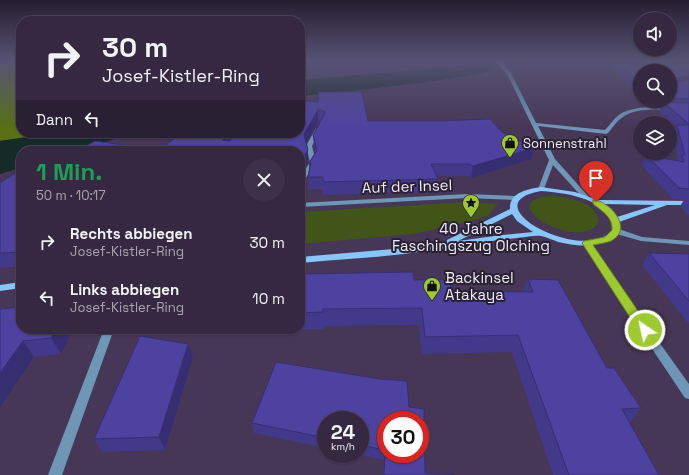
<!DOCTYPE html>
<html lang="de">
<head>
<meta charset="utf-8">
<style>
  :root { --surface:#342941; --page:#3c3148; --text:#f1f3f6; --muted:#a9a6b1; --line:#4e455a }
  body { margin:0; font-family:"Space Grotesk",sans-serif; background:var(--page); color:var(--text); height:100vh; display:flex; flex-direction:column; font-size:15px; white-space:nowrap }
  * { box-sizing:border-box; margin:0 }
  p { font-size:13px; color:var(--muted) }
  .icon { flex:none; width:22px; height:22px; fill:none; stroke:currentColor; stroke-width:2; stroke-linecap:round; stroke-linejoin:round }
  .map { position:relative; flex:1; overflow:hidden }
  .panel { position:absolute; left:16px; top:146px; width:289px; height:188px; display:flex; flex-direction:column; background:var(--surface); border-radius:16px; box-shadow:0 1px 3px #0004,0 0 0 1px var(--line) }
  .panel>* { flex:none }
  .guide { position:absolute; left:16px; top:16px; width:289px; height:122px; border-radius:16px; box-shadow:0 1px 3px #0004,0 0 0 1px var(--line); background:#342941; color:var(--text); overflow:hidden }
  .buttons { position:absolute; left:633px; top:12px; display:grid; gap:8px }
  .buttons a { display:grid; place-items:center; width:44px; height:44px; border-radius:50%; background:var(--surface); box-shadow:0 1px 3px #0004,0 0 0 1px var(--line); font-size:20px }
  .speed { position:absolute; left:317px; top:411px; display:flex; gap:8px; font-size:20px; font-weight:700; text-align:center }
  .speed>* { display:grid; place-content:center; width:52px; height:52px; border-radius:50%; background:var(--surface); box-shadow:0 1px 3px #0004,0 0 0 1px var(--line); line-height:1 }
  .speed small { font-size:10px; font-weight:400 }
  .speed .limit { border:6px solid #d22; background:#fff; color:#111 }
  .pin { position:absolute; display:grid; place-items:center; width:34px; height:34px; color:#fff; margin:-41px -17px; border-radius:50% 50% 50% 0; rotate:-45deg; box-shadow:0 0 4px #0007 }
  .pin .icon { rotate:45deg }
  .me { position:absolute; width:44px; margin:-22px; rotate:326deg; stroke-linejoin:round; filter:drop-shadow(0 0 3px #0008) }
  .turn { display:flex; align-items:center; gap:14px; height:84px; padding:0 20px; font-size:18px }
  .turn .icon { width:52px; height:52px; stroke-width:2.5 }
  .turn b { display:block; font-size:28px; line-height:34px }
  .then { display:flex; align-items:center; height:38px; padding:0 20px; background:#0003; gap:8px; font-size:15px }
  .round { display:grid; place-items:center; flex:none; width:42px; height:42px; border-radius:21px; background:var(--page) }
  .overview { display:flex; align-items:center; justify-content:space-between; height:68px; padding:0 20px }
  h1 { font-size:24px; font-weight:800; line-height:30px; color:#1e9e55 }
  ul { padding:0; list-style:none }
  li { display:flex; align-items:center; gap:12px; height:56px; padding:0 20px }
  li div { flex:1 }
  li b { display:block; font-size:15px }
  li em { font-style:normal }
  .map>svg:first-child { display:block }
</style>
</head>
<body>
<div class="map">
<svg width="689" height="475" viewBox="0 0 689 475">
  <rect width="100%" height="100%" fill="#463757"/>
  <path fill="#425518" d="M549 196C566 197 597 201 599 222 580 254 491 202 549 196Z
    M467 202 498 204 487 216 467 222 413 234 300 244V212Z"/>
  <path fill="#577114" d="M0 62H21V133H55L0 141Z"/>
  <path fill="#142b28" d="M482 62H533C457 81 378 88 300 96V80L429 69Z
    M55 133H134L75 151H21V168L0 174V141Z"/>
  <path fill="#463757" d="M488 62H508L515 69 498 73Z"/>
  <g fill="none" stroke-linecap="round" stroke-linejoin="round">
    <path fill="#6e96b7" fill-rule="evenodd" d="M316 128 321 129 312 146 316 162 302 184 300 185V178L310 162 306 146Z
      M613 229H619L642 237 689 241V245L641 241 613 233 612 231Z"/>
    <path fill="#6e96b7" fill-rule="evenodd" d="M496 62H500L511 73 536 123 605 130C610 125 614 118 620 114 635 104 671 107 689 109V111C672 110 641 107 626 115 618 119 613 127 608 133L606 134 538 126 555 159 589 197 585 199 583 198 553 165 544 189 543 190H539L538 189 549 160 507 74Z
      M467 194 515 196 519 198 515 200 467 198 300 207V203Z
      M584 241H590L614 279 689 384V399L685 398 608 283 583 243Z
      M104 329H114L62 475H48Z"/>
    <path fill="#86c6fb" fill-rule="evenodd" d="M541 187 575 192 598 200 689 201V205H667L619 222 620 231C605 249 579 247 558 242 553 240 546 237 541 236 533 235 524 238 517 238 483 241 451 248 418 252 379 258 339 259 300 263V257L417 247 447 243V240L510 209C509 192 529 189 541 187ZM541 191C560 192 605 198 611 221 612 224 612 227 612 230 610 232 607 235 605 236 570 257 473 203 541 191ZM605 204 655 205 617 217 612 209ZM512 214 517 221 533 232 502 235 458 241Z
      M21 282V288L0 291V285Z"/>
  </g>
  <path fill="#43398a" d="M612 62H689V216L680 206 684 200 673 199 641 165 646 155 678 161 673 134 676 127 659 111 663 103 661 101H670V71H640V94L610 67Z
    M300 101 368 121 502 132 534 148 531 159 471 178 468 176H437L438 179 436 192 323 195V189H308V177L309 170V163L315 153 314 146 313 135 321 121H318L306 143 308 162 300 175V151L159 150 182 133H235V136L300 133Z
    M648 101H660L658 107H654Z
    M21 169V266L0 268V183Z
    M649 253 689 254V324L642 265Z
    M300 274 414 280 453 291 523 292 528 279 607 368 641 408 630 423 659 475H553L512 352 422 354 419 325 324 326V329L127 333 126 329H300Z
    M0 309 21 329H73L61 354 34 357 0 407Z
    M188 344 193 357 165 450 102 452 94 439Z
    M409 407 425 473 455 475H383L384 460 356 454H360V420H326V448L254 433 252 423Z"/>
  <path fill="#372e71" d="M689 75V81L670 87 672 79Z
    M318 110V121L305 145 304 134Z
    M229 133H235L236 139 225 151 222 140Z
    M534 148 531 159 471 178 473 166Z
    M308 150V162L300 175V162Z
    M56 329H73L61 354 51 338Z
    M23 341 34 357 0 407V373Z
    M188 344 193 357 165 450 159 437Z"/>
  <path fill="#4e42a1" stroke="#372e71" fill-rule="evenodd" d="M616 62H689V75L672 79V82L674 83 689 80V99L671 98 670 97V71H640V83Z
    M319 92H362L368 121H440L490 119 502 132 534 148 473 166 470 164H431L438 179 323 182V177H308L311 163H309L317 150 313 135 325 113 324 111 318 110 304 134 308 150 300 162V151H77L95 141 159 150 182 133H229L222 140 230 141 238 133H300V101L318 102Z
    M663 102 689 103V124Z
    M677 125H689V189L679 188 646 155 684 162 682 155H685Z
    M21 169V252L0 253V183Z
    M649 253 689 254V301Z
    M413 272 414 280H448L453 291 533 292 528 279 558 280 607 368H614L641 408 622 409 659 475H569L518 335 425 337 422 308 323 309V312L300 313V274Z
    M21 307V329H56L51 338 23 341 0 373V309Z
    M140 336 188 344 159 437 94 439Z
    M276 362 380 379 407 381 409 407 424 409 425 473 455 475H384L385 450 360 445V420H326V438L252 423ZM386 420H420V454H386Z"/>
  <linearGradient id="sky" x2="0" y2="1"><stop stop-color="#261e30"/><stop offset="0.48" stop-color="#575374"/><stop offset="1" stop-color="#575374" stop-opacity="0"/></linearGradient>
  <rect width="689" height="128" fill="url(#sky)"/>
  <path fill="#9eca2f" stroke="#67831f" d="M593 200C604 198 637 227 611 241 606 243 598 244 593 245L649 327 650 330 649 333 645 335 640 333 582 243 584 241 605 237 612 230C613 217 602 211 593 204Z"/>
  <defs>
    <symbol id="shop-pin" viewBox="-11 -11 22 30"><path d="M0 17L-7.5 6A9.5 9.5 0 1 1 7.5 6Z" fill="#9eca2f" stroke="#292231"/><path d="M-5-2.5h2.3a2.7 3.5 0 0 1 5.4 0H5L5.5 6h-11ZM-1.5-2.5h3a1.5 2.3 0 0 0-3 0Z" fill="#111"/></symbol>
    <symbol id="sight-pin" viewBox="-11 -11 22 30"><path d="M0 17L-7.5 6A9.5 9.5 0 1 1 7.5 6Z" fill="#9eca2f" stroke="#292231"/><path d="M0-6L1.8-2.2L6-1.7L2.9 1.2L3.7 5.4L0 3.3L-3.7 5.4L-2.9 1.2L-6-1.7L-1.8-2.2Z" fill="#111"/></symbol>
  </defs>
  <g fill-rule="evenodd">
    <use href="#shop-pin" x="500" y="133" width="20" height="27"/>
    <use href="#sight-pin" x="461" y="193" width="20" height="27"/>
    <use href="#shop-pin" x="422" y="276" width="20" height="27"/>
  </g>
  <g text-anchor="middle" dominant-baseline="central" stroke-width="4" stroke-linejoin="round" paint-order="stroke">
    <g font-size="13" fill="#f0e8fc" stroke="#292231" text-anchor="start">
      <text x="523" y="143">Sonnenstrahl</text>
    </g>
    <g font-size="15" fill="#f0e8fc" stroke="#292231">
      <text transform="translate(407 186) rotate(-2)">Auf der Insel</text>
    </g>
    <g font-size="15" fill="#f0e8fc" stroke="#292231">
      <text x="471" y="228">40 Jahre<tspan x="471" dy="17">Faschingszug Olching</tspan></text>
      <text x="445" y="277" text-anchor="start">Backinsel<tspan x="445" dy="17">Atakaya</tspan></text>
    </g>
  </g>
</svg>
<div class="buttons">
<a><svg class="icon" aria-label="sound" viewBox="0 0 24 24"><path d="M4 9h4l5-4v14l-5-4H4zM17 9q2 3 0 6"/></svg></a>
<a><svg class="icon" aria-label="search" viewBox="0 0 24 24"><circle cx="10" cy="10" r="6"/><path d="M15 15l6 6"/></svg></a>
<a><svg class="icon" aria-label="layers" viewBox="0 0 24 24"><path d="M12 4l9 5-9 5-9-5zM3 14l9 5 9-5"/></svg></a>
</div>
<div class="speed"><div>24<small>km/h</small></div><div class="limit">30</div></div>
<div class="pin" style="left:596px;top:202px;background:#d93025"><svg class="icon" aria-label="arrive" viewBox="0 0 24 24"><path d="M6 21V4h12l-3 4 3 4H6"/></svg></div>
<svg class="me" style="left:645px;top:330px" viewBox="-20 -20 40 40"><circle r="17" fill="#9eca2f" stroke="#fff" stroke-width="3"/><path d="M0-11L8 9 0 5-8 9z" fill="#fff"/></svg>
<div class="guide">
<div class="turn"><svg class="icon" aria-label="right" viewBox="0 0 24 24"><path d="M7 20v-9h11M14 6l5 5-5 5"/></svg><div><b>30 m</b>Josef-Kistler-Ring</div></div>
<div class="then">Dann<svg class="icon" aria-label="left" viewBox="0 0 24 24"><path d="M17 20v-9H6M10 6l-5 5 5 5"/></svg></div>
</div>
<section class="panel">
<div class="overview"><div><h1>1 Min.</h1><p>50 m · 10:17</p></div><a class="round"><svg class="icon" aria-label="close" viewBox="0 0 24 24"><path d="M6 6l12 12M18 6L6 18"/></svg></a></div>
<ul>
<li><svg class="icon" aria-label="right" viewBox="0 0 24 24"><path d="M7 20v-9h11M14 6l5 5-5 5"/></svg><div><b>Rechts abbiegen</b><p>Josef-Kistler-Ring</p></div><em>30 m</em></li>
<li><svg class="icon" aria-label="left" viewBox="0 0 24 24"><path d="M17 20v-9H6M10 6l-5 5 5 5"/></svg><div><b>Links abbiegen</b><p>Josef-Kistler-Ring</p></div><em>10 m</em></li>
</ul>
</section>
</div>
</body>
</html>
